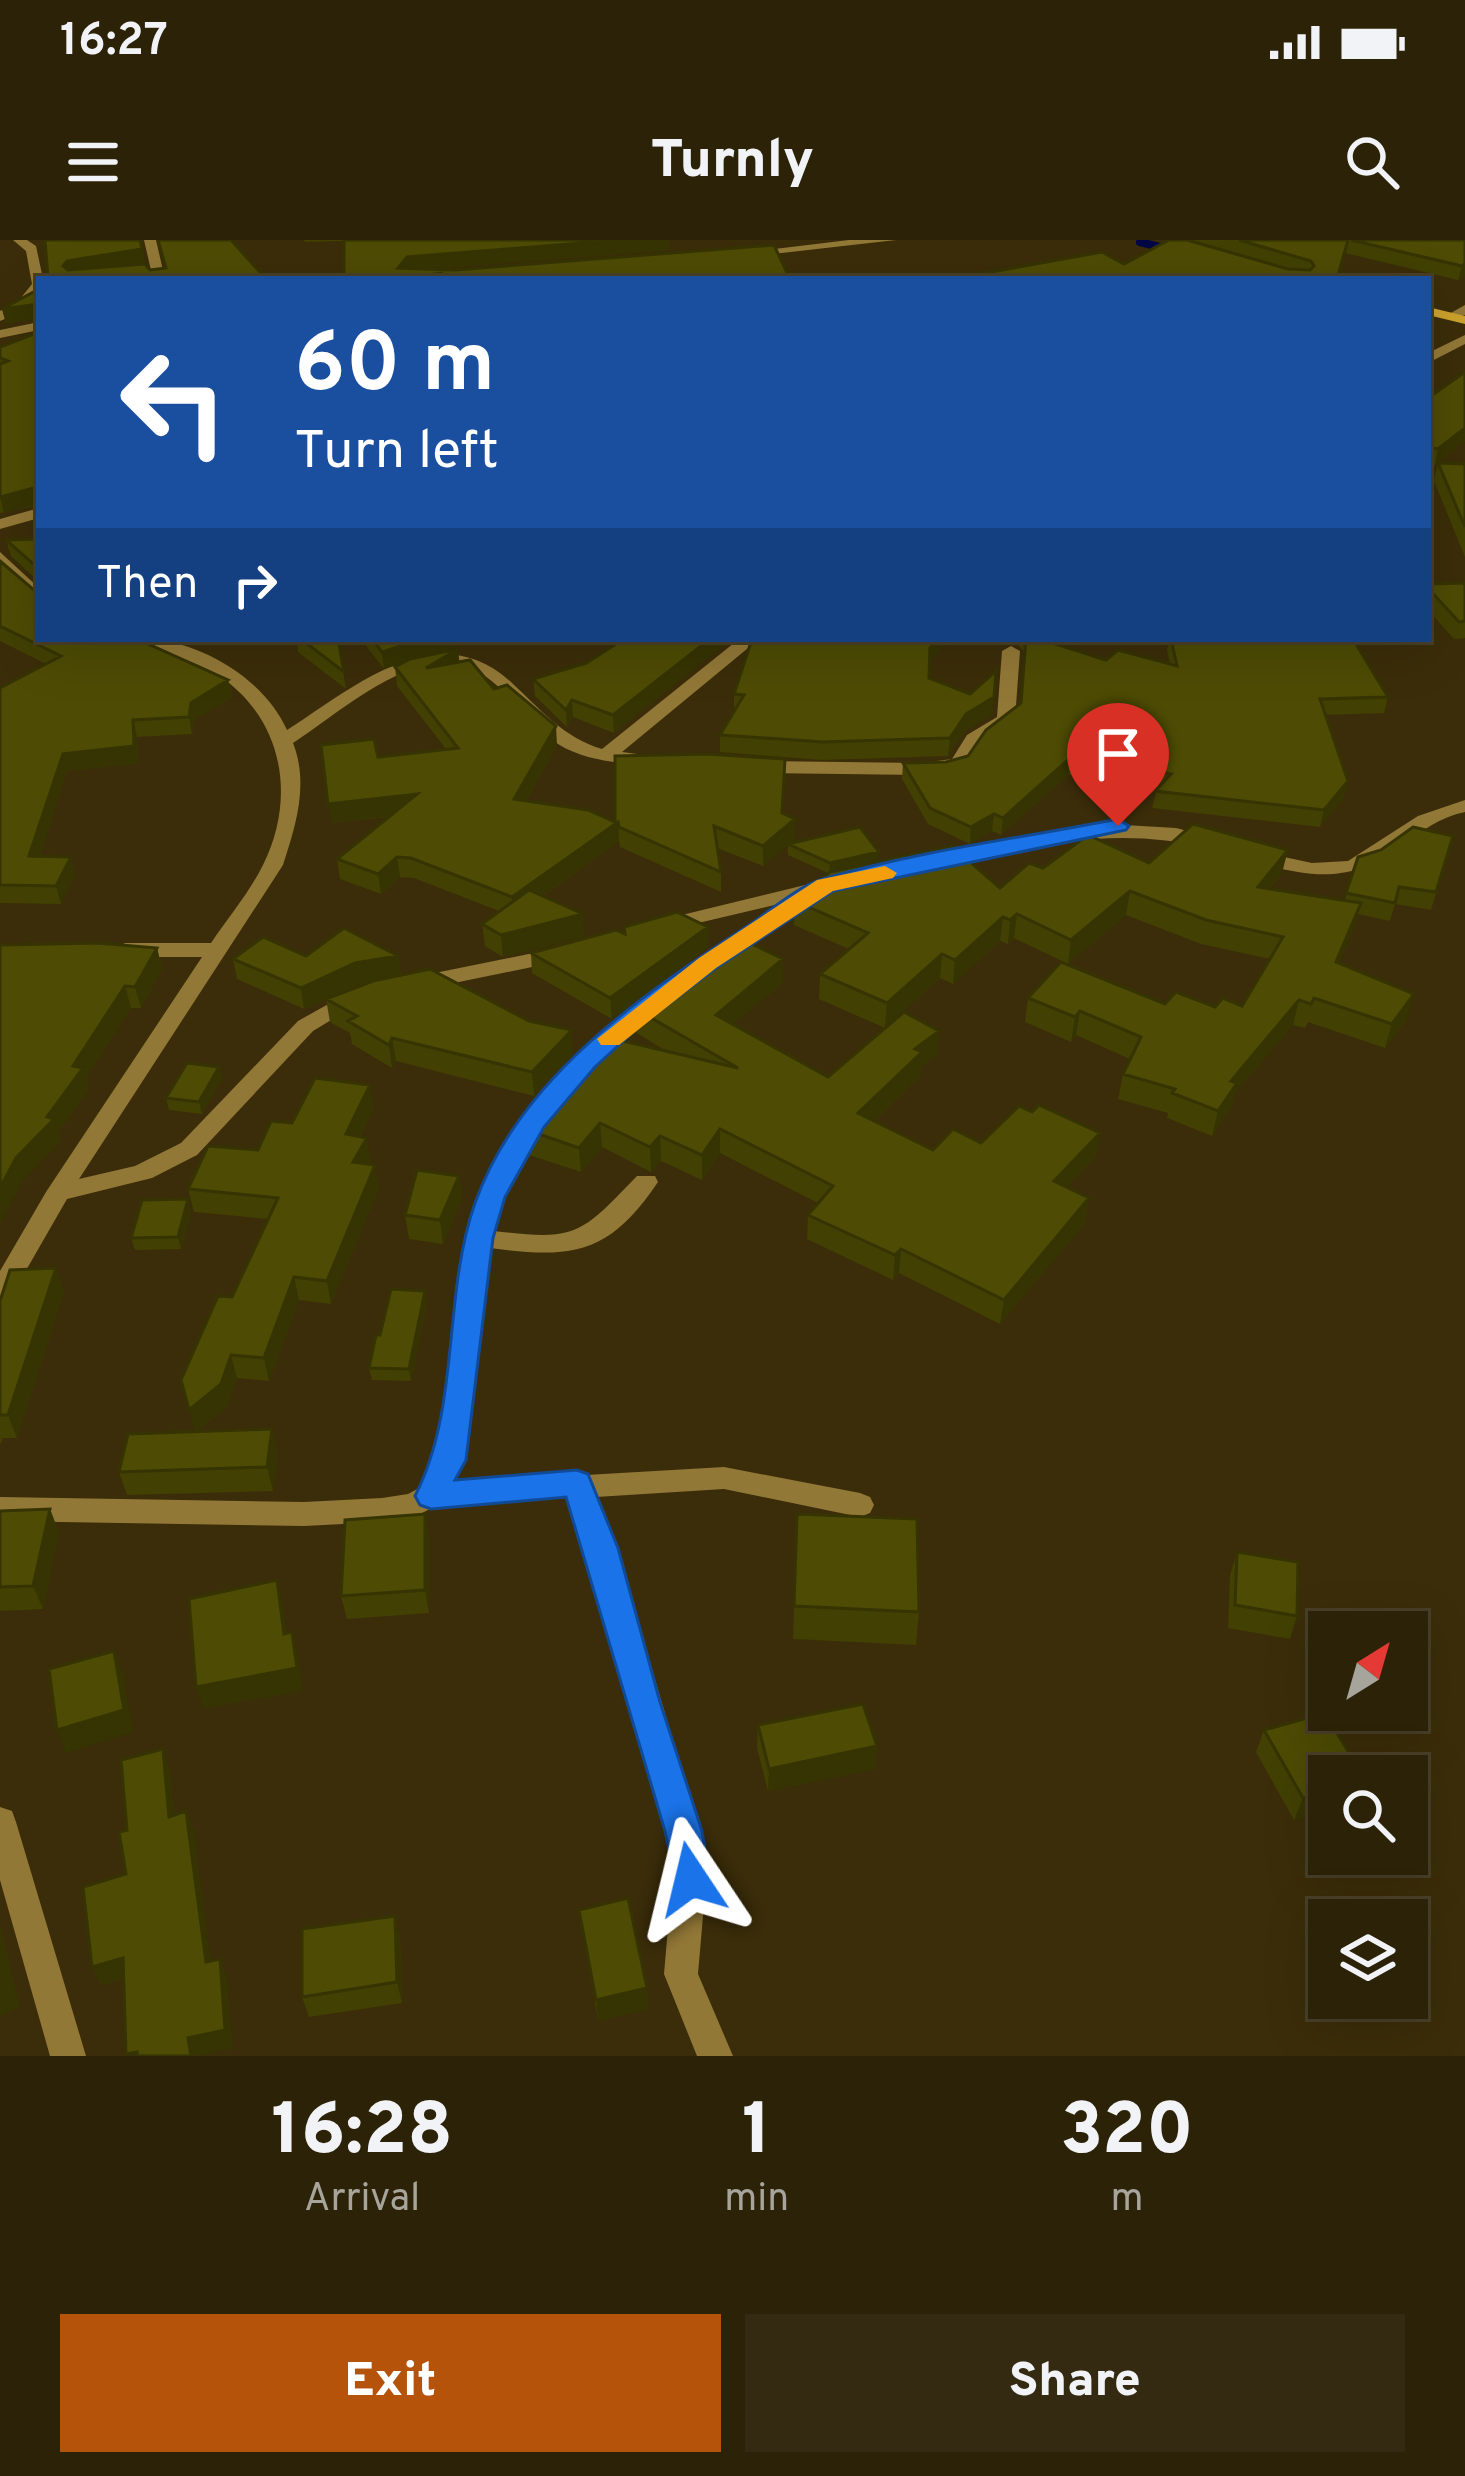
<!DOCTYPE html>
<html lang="en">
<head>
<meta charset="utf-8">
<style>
  :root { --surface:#2c2207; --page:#342a11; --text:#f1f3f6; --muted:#a6a49b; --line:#483f28; --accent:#b45309 }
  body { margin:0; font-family:Overpass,sans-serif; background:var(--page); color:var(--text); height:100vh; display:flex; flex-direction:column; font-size:45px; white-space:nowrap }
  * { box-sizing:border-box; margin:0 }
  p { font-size:39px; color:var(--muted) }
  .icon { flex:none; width:66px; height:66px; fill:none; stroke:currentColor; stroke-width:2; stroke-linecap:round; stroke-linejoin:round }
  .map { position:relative; height:1816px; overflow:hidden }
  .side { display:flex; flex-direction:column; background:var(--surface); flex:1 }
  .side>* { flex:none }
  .banner { position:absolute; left:36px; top:36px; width:1395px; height:366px; border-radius:0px; box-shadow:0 12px 48px #0002,0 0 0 3px var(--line); background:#1a4fa0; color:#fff; overflow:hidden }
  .needle { width:78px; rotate:37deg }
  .buttons { position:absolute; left:1308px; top:1371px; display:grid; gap:24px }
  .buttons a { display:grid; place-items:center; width:120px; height:120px; border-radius:0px; background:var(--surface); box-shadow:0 12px 48px #0002,0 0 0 3px var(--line); font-size:60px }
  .pin { position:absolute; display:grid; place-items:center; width:102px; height:102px; color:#fff; margin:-123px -51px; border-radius:50% 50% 50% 0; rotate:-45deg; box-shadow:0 0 12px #0007 }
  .pin .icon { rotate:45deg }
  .me { position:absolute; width:132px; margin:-66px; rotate:350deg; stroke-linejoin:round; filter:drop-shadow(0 0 9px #0008) }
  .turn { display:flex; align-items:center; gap:42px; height:252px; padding:0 60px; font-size:54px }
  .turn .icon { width:156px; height:156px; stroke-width:2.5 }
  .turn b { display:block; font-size:84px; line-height:102px }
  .then { display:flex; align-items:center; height:114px; padding:0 60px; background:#0003; gap:24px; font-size:45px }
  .eta { display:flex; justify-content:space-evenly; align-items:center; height:204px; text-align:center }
  .eta b { font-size:72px; font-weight:800; line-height:84px }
  .button { display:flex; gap:24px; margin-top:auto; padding:24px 60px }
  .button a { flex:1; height:138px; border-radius:0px; background:var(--accent); color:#fff; font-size:48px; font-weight:800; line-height:138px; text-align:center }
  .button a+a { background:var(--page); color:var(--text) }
  .status { display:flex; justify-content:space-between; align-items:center; height:84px; padding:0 60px; background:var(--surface); direction:ltr }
  .status svg { height:33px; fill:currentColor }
  header { display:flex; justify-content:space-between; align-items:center; height:156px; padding:0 60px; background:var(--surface); font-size:54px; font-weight:800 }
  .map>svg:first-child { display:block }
</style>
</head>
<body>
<div class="status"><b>16:27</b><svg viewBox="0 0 49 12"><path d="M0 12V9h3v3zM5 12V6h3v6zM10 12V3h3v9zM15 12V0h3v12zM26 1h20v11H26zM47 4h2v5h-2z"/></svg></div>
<header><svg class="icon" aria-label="menu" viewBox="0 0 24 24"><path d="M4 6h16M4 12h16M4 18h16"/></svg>Turnly<svg class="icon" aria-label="search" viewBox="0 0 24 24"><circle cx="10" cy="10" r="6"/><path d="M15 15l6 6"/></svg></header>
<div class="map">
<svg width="1465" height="1816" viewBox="0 0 1465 1816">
  <rect width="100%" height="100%" fill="#3b2d09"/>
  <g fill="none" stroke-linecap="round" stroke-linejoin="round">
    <path stroke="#040746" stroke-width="8" d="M1140 2 1172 10"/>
    <path fill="#927837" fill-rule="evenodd" d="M13 0H27L36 6 43 39H39C39 62 20 73 0 81V71L20 59 32 44 26 11Z
      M144 0H156L165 39H153Z
      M849 0H896L746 17 740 13Z
      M1465 65V75L1449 80V74Z
      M39 82V90L0 98V90Z
      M1465 95V104L1428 123V113Z
      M39 268V278L0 289V279Z
      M0 312 39 348V363L0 327Z
      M142 399C198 399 264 438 287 490 354 447 438 373 512 443 540 469 564 498 602 509L739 399H759L622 512 652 516 654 520C644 528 633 525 620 523 599 520 577 516 558 504 524 481 493 423 448 423 392 423 338 474 293 503 309 544 296 585 283 625L79 939 135 926 181 903 298 781 350 752 358 750 369 757 313 791 197 915 152 938 67 959 9 1060 0 1063V1031L46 952 202 717H125L114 710 125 703H211C228 678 249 653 263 625 297 557 283 478 218 435 194 420 163 415 142 399Z
      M1011 406 1020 411 1015 479 981 503 965 528 921 535 757 533 747 527 757 521 921 523 952 519 967 495 997 477 1002 411Z
      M1465 560V572C1440 577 1420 592 1400 607 1347 646 1308 636 1249 621L1246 617 1256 611 1312 623 1348 621 1418 576Z
      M1107 584 1176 588 1219 599 1222 603 1212 609C1112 584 1032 606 934 628L924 622 927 618 1039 593Z
      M842 636 852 642 849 646 824 653 716 728H700L697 723 787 662 660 692 649 686 653 682Z
      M563 707 571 709 574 714 571 719 415 751 404 744 415 737Z
      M660 751 668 753 671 758 668 763 594 826H578L575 821 578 816 652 753Z
      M544 862 556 870 519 921 494 991C577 1001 580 995 637 936H655L658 942C609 1015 572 1019 490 1008L464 1220 452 1242 567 1236 577 1232 586 1235 724 1227 860 1253 870 1257 874 1265 870 1273 860 1277 724 1249 596 1257 616 1308 708 1618 698 1734 733 1816H697L664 1734 674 1618 586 1308 568 1258 436 1266 414 1277 382 1282 304 1286 0 1281V1257L304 1262 382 1258 408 1254 421 1247 436 1219 466 998 496 919 536 864Z
      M0 1567 12 1571 16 1582 86 1816H50L0 1640Z"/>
    <path fill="#cba12b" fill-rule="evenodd" d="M1428 67 1465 76V84L1428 75Z"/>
  </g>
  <path fill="#424003" d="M304 0H669V10L429 29 344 39V1L305 2Z
    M1192 0H1465V35L1458 40 1345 13 1338 39 1124 24 1290 29Z
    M39 49V265L0 273V107L37 93 36 79 6 83 2 69Z
    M1465 132V200L1435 225 1428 223V158Z
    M1438 223 1465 224V317L1434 241Z
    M39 299V342L11 316 6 300Z
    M0 321 35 351 39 399 228 440 232 457 194 480 192 494 137 497 138 523 67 531 40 616 75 635 61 664 0 663V448L46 424 0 401Z
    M1465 343V398L1454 399 1428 370V344Z
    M296 399H338L346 449 298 412Z
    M361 399H479L420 417 459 422 494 449 557 505 526 561 615 582 783 574 795 599 788 604 1000 648 1043 628 1149 623 1282 633 1270 649 1345 660 1358 617 1453 596 1431 670 1395 664 1390 681 1358 674 1339 723 1407 779 1385 808 1308 782 1305 788 1293 785 1234 854 1231 868 1212 896 1167 878 1168 873 1118 859 1123 834 1130 819 1076 795 1071 802 1025 782 1028 758 1242 766 1270 719 1201 704 1126 675 1068 724 1014 698 1008 704 1000 701 953 744 940 738 888 785 937 815 921 827 920 836 874 881 933 910 981 903 1032 872 1100 893 1095 917 1067 947 1089 958 1085 983 1000 1084 899 1033 893 1040 807 999 808 975 818 963 720 913 702 940 661 921 651 932 602 907 581 932 529 915 527 890 668 812 635 792 634 768 733 713 783 743 733 784 828 837 885 788 819 759 820 734 849 709 794 685 795 661 828 633 788 615V604L763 626 717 608 721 632V652L620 607 619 601 543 656 584 696 503 717 485 706 482 684 499 671 414 638 400 637 381 654 340 639 337 619 388 577 332 583 378 517 446 509 397 446 395 427 404 422 384 429Z
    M624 399 614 493 573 477 567 487 535 456 533 439 586 423Z
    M1019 399H1049L1046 401 1106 420 1170 424 1167 410 1169 399H1353L1388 457 1384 473 1326 475 1344 558 1320 587 1152 568 1157 549 1068 535 1001 595 992 591 970 604 928 584 902 539 903 523 946 522 968 516 1021 464 1024 411 1018 405Z
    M929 424V438L993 474 965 491 948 516 822 520 720 512V495L734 471V454Z
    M708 687V707L612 779 532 733 531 713 625 694Z
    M0 705 157 708 162 729 141 768H131L86 838 89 849 58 892 61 900 24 939Z
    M306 716H398L401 735 573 814 534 856 396 821 392 828 352 804 350 793 330 782 326 759 371 742 358 744 304 769 237 739 233 719Z
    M219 827 222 839 202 874 169 870 166 858Z
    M374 867 360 897 371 921 369 924 379 948 331 1064 299 1060 269 1141 237 1138 227 1167 196 1192 278 1213 273 1251 127 1255 119 1232 195 1192 268 979 194 972 188 949 258 910 292 883Z
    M459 936 462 959 443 1004 409 999 405 975Z
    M191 971 181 1009 135 1010 131 998Z
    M425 1051 427 1063 411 1141 372 1140 369 1128 380 1095Z
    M64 1052 17 1198H3L0 1205V1061Z
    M0 1271 59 1292 43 1369 0 1371Z
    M797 1274 919 1372 916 1405 793 1399Z
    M429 1297V1373L347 1379 341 1356Z
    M1237 1312 1297 1376 1290 1399 1228 1388 1230 1335Z
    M758 1485 877 1506 875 1529 768 1551 757 1508Z
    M1264 1490 1363 1536 1294 1580 1256 1512Z
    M579 1670 649 1769 598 1781Z
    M395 1676 400 1697 402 1763 309 1777 302 1757Z"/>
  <path fill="#363403" d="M141 0 145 22 70 35 63 26 67 21Z
    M619 0H669V10L409 31 443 33 444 39H397L398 28 407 17Z
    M1465 23V35L1458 40 1462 26Z
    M39 64V79L6 83 2 69Z
    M1465 188V200L1435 225 1438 209Z
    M34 248 38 264 4 273 0 257Z
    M423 399H479L384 429 382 412Z
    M710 399H732L614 493 613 475Z
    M937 399H949L929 425 930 408Z
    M458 409 460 428H426Z
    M228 440 232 457 194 480 192 494 189 477 191 463Z
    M994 457 993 474 965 491 948 516 950 498 966 474Z
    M572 460 573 477 567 487 566 470Z
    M133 480 137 497 138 523 67 531 35 633 29 616 63 514Z
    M556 486 557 505 516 578 514 559Z
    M1070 518 1068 535 1001 595 1003 578Z
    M1348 541 1344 558 1320 587 1324 570Z
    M417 554 419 573 332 583 328 564Z
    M994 574 992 591 970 604 971 587Z
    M795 579V599L763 626V606Z
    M618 582 619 601 513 677 512 657Z
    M1288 610 1282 633 1252 671 1258 647Z
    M879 612 878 623 829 634 830 623Z
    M71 617 75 635 61 664 56 646Z
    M397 617 400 637 381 654 378 634Z
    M1130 651 1126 675 1068 724 1071 700Z
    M1361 663 1355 687 1329 746 1336 722Z
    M583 674 584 696 503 717 501 695Z
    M1017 674 1014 698 1008 704 1010 680Z
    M1003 677 1000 701 953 744 955 720Z
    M708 687V707L612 779 610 758Z
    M157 708 162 729 141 768 135 747Z
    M942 714 940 738 885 788 887 763Z
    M398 716 401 736 358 744 304 769 301 748 355 723Z
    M783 719V743L716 799V775Z
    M125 746 131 768 86 838 89 849 58 892 61 900 24 939 0 984V948L16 918 47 877 73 826Z
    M1414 754 1407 779 1385 808 1392 784Z
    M1299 760 1293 785 1234 854 1231 868 1212 896 1218 871 1231 841Z
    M1080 771 1076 795 1071 802 1075 777Z
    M572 790 573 814 534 856 532 832Z
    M939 791 937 815 921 827 920 836 857 897 858 873 915 809Z
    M392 798 396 821 392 828 389 805Z
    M219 827 222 839 202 874 199 862Z
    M370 845 374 867 350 917 346 894Z
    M600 883 602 907 581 932 579 908Z
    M720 889V913L702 940V915Z
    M1100 893 1095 917 1050 966 1054 941Z
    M660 896 661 921 651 932 650 907Z
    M367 898 371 921 358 945 353 922Z
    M375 925 379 948 331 1064 327 1041Z
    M459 936 462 959 443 1004 440 980Z
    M1089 958 1085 983 1000 1084 1004 1060Z
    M188 959 191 971 181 1009 178 997Z
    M901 1009 899 1033 893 1040 895 1015Z
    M56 1028 64 1052 17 1198 8 1175Z
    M294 1037 299 1060 269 1141 264 1118Z
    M425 1051 427 1063 411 1141 409 1129Z
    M231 1115 237 1138 227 1167 195 1193 189 1170Z
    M272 1189 278 1213 273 1251 267 1227Z
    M50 1269 59 1292 43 1369 33 1346Z
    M425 1274 429 1297V1373L425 1350Z
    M277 1340 283 1363 290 1417 284 1394Z
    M292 1392 298 1415 303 1451 204 1469 196 1447Z
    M114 1411 123 1433 133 1492 66 1513 57 1490Z
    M877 1506 875 1529 768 1551 769 1529Z
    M163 1509 170 1530 176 1597 169 1577Z
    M1329 1550V1570L1294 1580 1303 1558Z
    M186 1571 194 1591 213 1741 206 1722Z
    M395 1676 400 1697 402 1763 397 1742Z
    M0 1683 20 1767 0 1776Z
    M123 1718 131 1737 101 1746 92 1727Z
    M220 1719 227 1738 233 1808 200 1816H191L188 1798Z
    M647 1748 649 1769 598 1781 596 1760Z"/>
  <path fill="#4d4b04" stroke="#363403" stroke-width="3" d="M45 0H140L142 9 67 21 63 26 68 30 145 24 150 30 166 28 158 0H231L266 39H48Z
    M344 0H619L407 17 398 28 455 30 774 5 790 39H431L443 33 397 39H344Z
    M1169 0H1187L1288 29 1310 30 1314 26 1311 21 1239 0H1348L1337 39H953L1102 12 1124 24Z
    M1351 0H1465V23L1462 26Z
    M39 49V68V64L2 69Z
    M39 92V252L34 248 0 257V124L8 121 0 118V107Z
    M1465 132V188L1438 209 1428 207V158Z
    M1438 223 1465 224V287Z
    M39 299V343L38 328 6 300Z
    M0 321 35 351 39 347V399H137L228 440 191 463 189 477 133 480 134 506 63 514 29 616 71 617 56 646 0 645V448L61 416 0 386Z
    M1465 343V381L1459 382 1428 348V344Z
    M301 399H338L344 432Z
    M372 399H423L382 412Z
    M624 399H710L613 475 572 460 566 470 533 439 586 423Z
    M752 399H937L930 408 929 438 970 454 996 431 994 457 966 474 950 498 823 502 720 495 744 455 734 454Z
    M1026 399H1040L1106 420 1118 410 1177 426 1171 399H1353L1388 457 1320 459 1348 541 1324 570 1155 551 1171 534 1070 518 1003 578 994 574 971 587 930 568 903 523 946 522 968 516 986 490 1021 463Z
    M458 409 426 428 470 420 494 449 507 445 556 486 514 559 588 570 615 582V516L707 514 785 519 782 573 795 579 763 606 714 586 721 632 619 587 618 582 512 657 411 618 397 617 378 634 337 619 417 554 328 564 321 505 374 499 378 517 458 508 395 427 410 419Z
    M1193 584 1288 610 1258 647 1361 663 1336 722 1414 754 1392 784 1314 758 1311 764 1299 760 1231 841 1237 843 1218 871 1172 853 1175 849 1123 834 1141 797 1080 771 1075 777 1028 758 1061 722 1165 764 1176 752 1215 767 1223 758 1242 766 1283 697 1206 680 1130 651 1071 700 1017 674 1010 680 1003 677 955 720 942 714 887 763 820 734 868 693 795 661 830 632 952 606 1000 648 1029 623 1043 628 1088 595 1149 623Z
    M860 587 879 612 830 623 788 604Z
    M1413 587 1453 596 1436 652 1399 647 1395 663 1346 653 1358 617 1381 610Z
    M529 650 583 674 501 695 482 684Z
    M677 672 708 687 610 758 531 713 616 690 625 694 624 687Z
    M344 688 398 716 355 723 301 748 233 719 263 697 306 716Z
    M730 698 733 713 746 701 783 719 716 775 828 837 904 772 939 791 915 809 922 812 858 873 933 910 953 889 981 903 1019 866 1032 872 1039 865 1100 893 1054 941 1089 958 1004 1060 901 1009 895 1015 808 975 833 946 720 889 702 915 660 896 650 907 600 883 579 908 527 890 602 796 738 828 634 768Z
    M97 703 157 708 135 747 125 746 73 826 83 828 47 877 54 879 16 918 0 948V705Z
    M430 729 529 781 572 790 532 832 392 798 389 805 348 781 357 776 326 759 373 741Z
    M187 823 219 827 199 862 166 858Z
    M315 838 370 845 346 894 367 898 353 922 375 925 327 1041 294 1037 264 1118 231 1115 221 1144 189 1170 181 1140 218 1056 232 1057 278 958 188 949 208 906 258 910 271 881 292 883Z
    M417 930 459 936 440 980 405 975Z
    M188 959 178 997 131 998 142 960Z
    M56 1028 8 1175H0V1061L10 1030Z
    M391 1049 425 1051 409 1129 369 1128 376 1095H380Z
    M272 1189 267 1227 119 1232 128 1194Z
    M50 1269 33 1346 0 1347V1271Z
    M425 1274V1350L341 1356 345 1280Z
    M797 1274 917 1279 919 1372 794 1366Z
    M1237 1312 1298 1322 1297 1376 1235 1365Z
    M277 1340 284 1394 292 1392 297 1428 196 1447 189 1359Z
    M114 1411 124 1470 57 1490 49 1429Z
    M863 1464 877 1506 769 1529 758 1485Z
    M1325 1473 1363 1536H1329V1550L1303 1558 1264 1490Z
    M163 1509 169 1577 186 1571 206 1722 220 1719 225 1790 188 1798 191 1816H137V1812L126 1814 123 1718 92 1727 83 1647 126 1634 119 1592 127 1590 121 1520Z
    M628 1658 647 1748 596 1760 579 1670Z
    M395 1676 397 1742 302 1757V1689Z"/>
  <path fill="#1a73e8" stroke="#114b97" stroke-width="3" d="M1118 579 1129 586 1126 590 833 651 716 728 643 783 595 827 544 887 505 957 493 998 466 1220 455 1240 577 1230 588 1234 618 1308 660 1462 702 1591 710 1639 705 1652 691 1657 678 1652 665 1591 566 1257 431 1269 420 1265 415 1256C461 1166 442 1057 475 963 519 839 641 755 746 687 769 672 796 647 823 639 917 611 1022 598 1118 579Z"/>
  <path fill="#f59e0b" d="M885 626 897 633 893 638 833 651 716 728 619 805H601L597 799 699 718 817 640Z"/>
</svg>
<div class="buttons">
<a><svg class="needle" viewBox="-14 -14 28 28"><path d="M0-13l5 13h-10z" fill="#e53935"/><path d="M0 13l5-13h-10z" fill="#a6a49b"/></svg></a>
<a><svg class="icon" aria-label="search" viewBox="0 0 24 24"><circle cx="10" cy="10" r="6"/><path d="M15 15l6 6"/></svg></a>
<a><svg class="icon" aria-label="layers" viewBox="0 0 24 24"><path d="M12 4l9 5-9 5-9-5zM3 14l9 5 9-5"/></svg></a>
</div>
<div class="pin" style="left:1118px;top:586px;background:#d93025"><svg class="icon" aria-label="arrive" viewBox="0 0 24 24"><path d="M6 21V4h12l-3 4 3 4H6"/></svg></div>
<svg class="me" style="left:691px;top:1639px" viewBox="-20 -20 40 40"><path d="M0-17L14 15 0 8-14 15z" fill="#1a73e8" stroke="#fff" stroke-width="4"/></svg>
<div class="banner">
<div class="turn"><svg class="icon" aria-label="left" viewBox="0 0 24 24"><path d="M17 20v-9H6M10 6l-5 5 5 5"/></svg><div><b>60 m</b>Turn left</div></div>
<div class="then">Then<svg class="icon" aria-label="right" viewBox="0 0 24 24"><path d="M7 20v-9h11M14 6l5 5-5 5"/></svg></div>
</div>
</div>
<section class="side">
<div class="eta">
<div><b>16:28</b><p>Arrival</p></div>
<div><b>1</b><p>min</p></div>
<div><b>320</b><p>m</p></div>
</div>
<div class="button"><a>Exit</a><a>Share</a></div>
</section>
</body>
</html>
